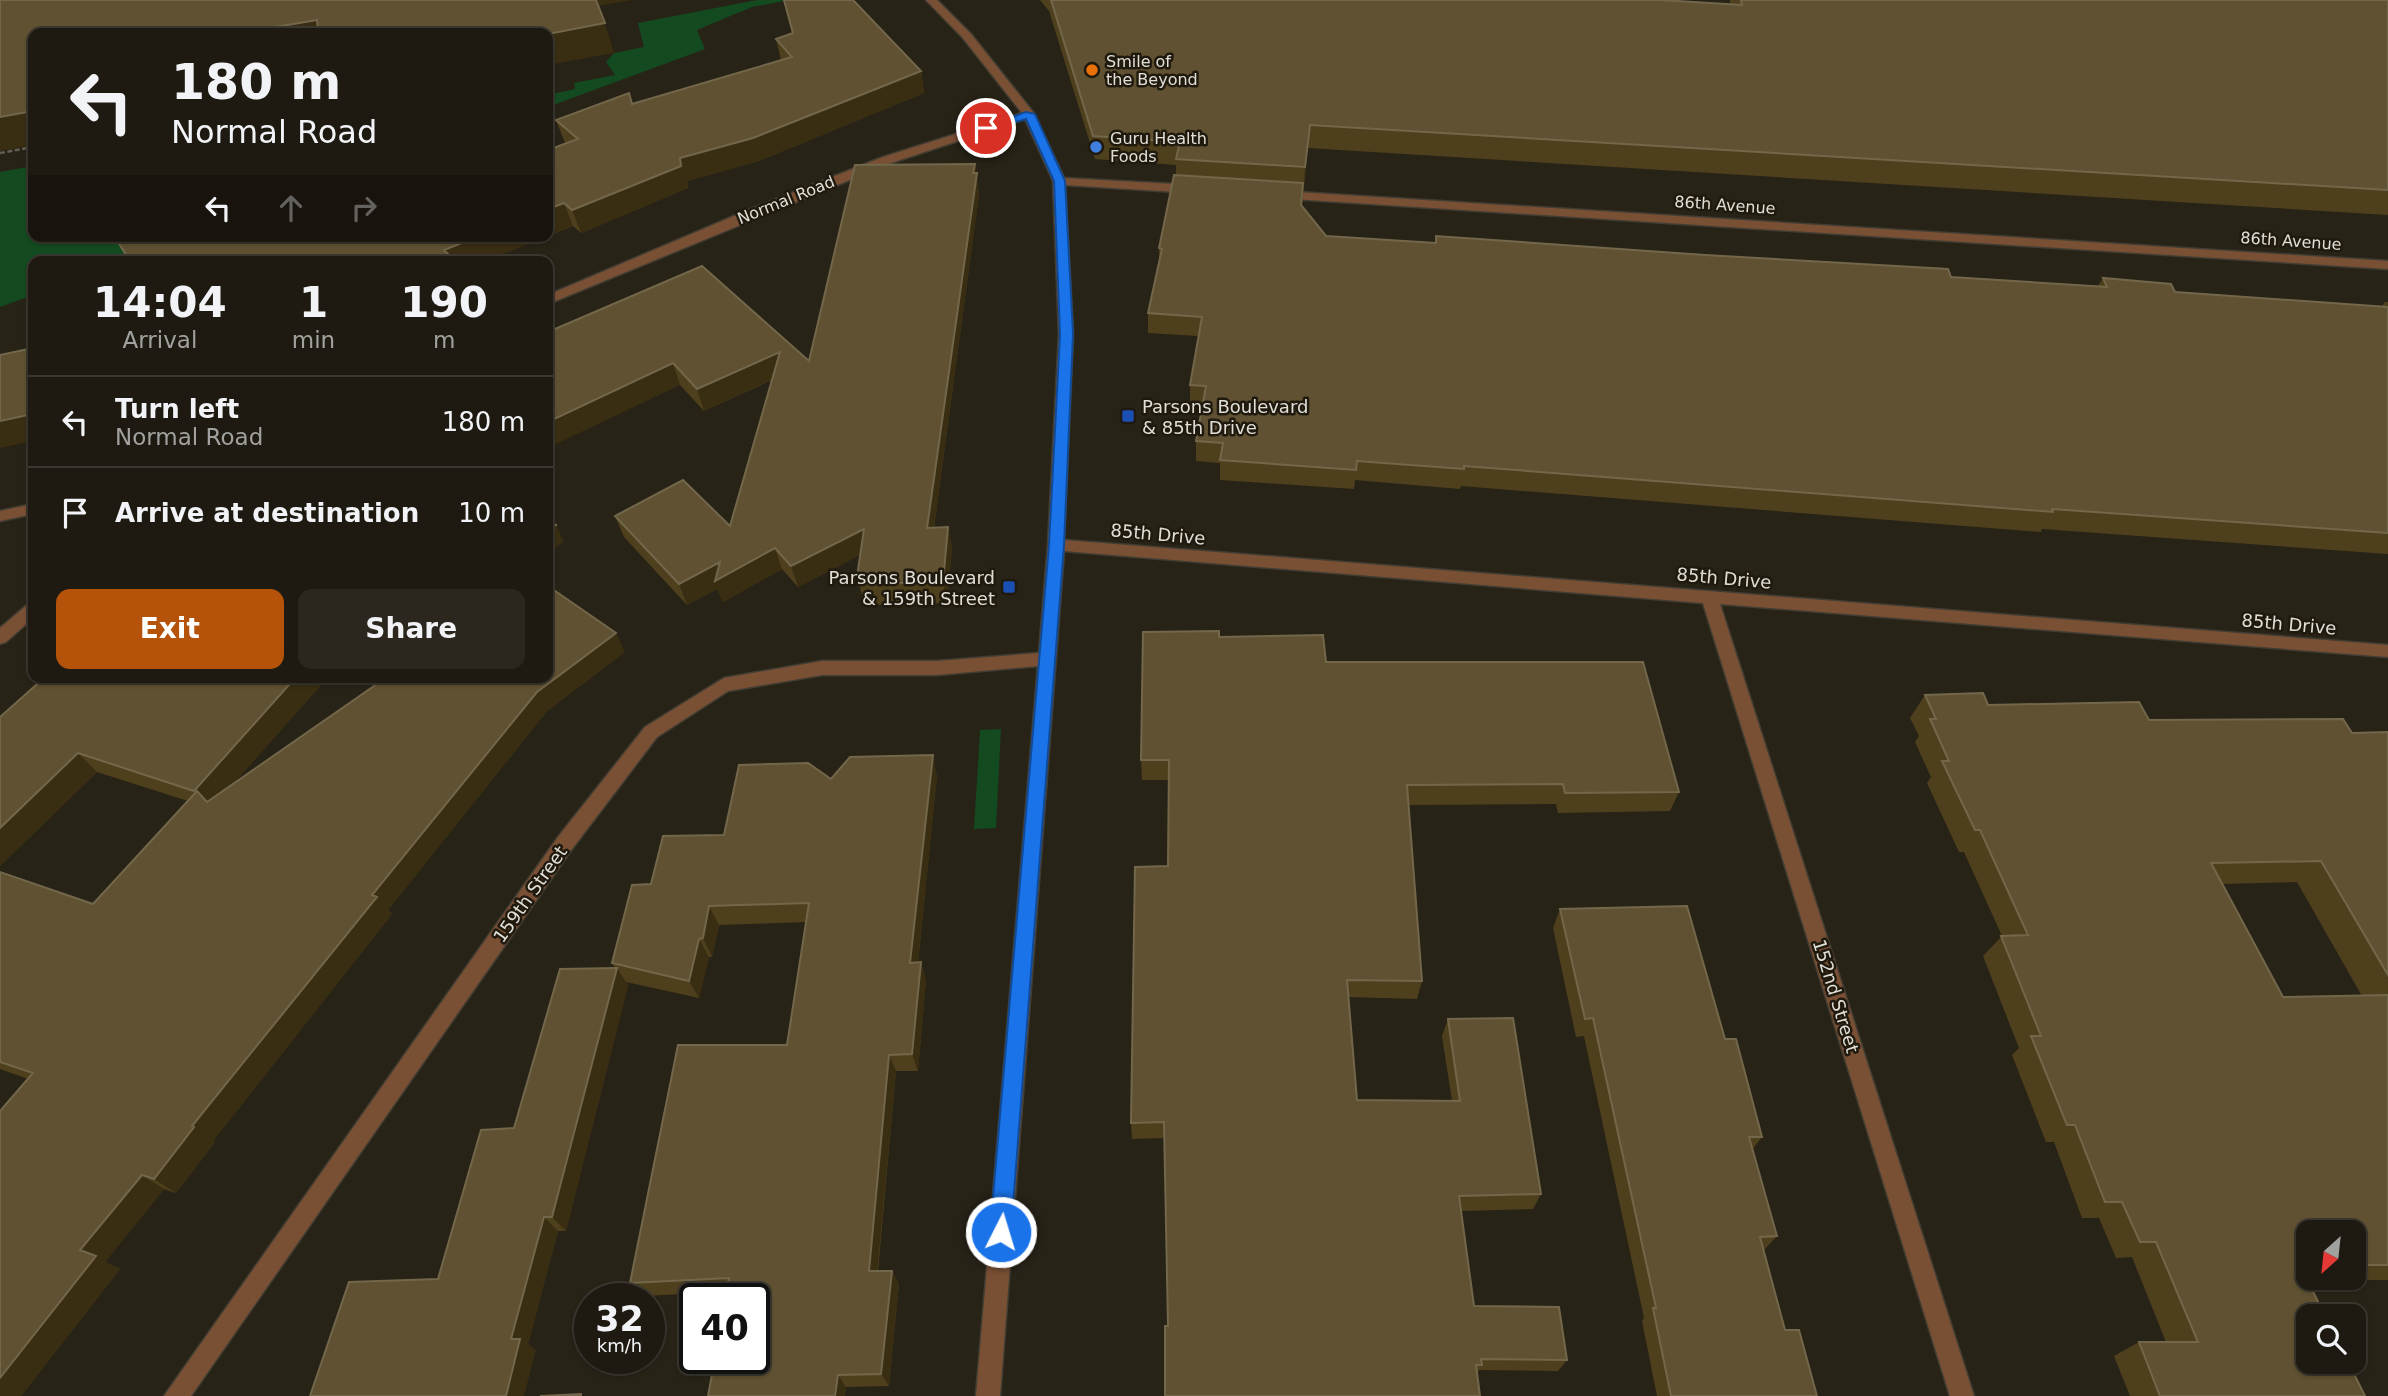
<!DOCTYPE html>
<html lang="en">
<head>
<meta charset="utf-8">
<style>
  :root { --surface:#1e1a11; --page:#2b271f; --text:#f1f3f6; --muted:#a1a19f; --line:#3c3831; --accent:#b45309 }
  body { margin:0; font-family:"DejaVu Sans",sans-serif; background:var(--page); color:var(--text); height:100vh; display:flex; flex-direction:column; font-size:26px; white-space:nowrap }
  * { box-sizing:border-box; margin:0 }
  p { font-size:23px; color:var(--muted) }
  .icon { flex:none; width:38px; height:38px; fill:none; stroke:currentColor; stroke-width:2; stroke-linecap:round; stroke-linejoin:round }
  .map { position:relative; flex:1; overflow:hidden }
  .panel { position:absolute; left:28px; top:256px; width:525px; height:427px; display:flex; flex-direction:column; background:var(--surface); border-radius:14px; box-shadow:0 2px 5px #0004,0 0 0 2px var(--line) }
  .panel>* { flex:none }
  .banner { position:absolute; left:28px; top:28px; width:525px; height:214px; border-radius:14px; box-shadow:0 2px 5px #0004,0 0 0 2px var(--line); background:#1e1a11; color:var(--text); overflow:hidden }
  .needle { width:46px; rotate:207deg }
  .controls { position:absolute; left:2296px; top:1220px; display:grid; gap:14px }
  .controls a { display:grid; place-items:center; width:70px; height:70px; border-radius:14px; background:var(--surface); box-shadow:0 2px 5px #0004,0 0 0 2px var(--line); font-size:35px }
  .speed { position:absolute; left:574px; top:1283px; display:flex; gap:14px; font-size:35px; font-weight:700; text-align:center }
  .speed>* { display:grid; place-content:center; width:91px; height:91px; border-radius:50%; background:var(--surface); box-shadow:0 2px 5px #0004,0 0 0 2px var(--line); line-height:1 }
  .speed small { font-size:18px; font-weight:400 }
  .speed .limit { border:4px solid #111; border-radius:10px; background:#fff; color:#111 }
  .pin { position:absolute; display:grid; place-items:center; width:60px; height:60px; color:#fff; margin:-30px; border:4px solid #fff; border-radius:50%; box-shadow:0 2px 7px #0007 }
  .me { position:absolute; width:77px; margin:-38px; rotate:5deg; stroke-linejoin:round; filter:drop-shadow(0 0 5px #0008) }
  .turn { display:flex; align-items:center; gap:24px; height:147px; padding:0 28px; font-size:32px }
  .turn .icon { width:91px; height:91px; stroke-width:2.5 }
  .turn b { display:block; font-size:49px; line-height:60px }
  .lanes { display:flex; align-items:center; height:66px; padding:0 28px; background:#0003; justify-content:center; gap:35px; direction:ltr }
  .lanes .off { opacity:.35 }
  .eta { display:flex; justify-content:space-evenly; align-items:center; height:119px; text-align:center }
  .eta b { font-size:42px; font-weight:700; line-height:49px }
  .button { display:flex; gap:14px; margin-top:auto; padding:14px 28px }
  .button a { flex:1; height:80px; border-radius:14px; background:var(--accent); color:#fff; font-size:28px; font-weight:700; line-height:80px; text-align:center }
  .button a+a { background:var(--page); color:var(--text) }
  ul { padding:0; list-style:none }
  li { display:flex; align-items:center; gap:21px; height:91px; padding:0 28px; border-top:2px solid var(--line) }
  li div { flex:1 }
  li b { display:block; font-size:26px }
  li em { font-style:normal }
  .map>svg:first-child { display:block }
</style>
</head>
<body>
<div class="map">
<svg width="2388" height="1396" viewBox="0 0 2388 1396">
  <rect width="100%" height="100%" fill="#282317"/>
  <path fill="#134a1f" d="M757 0H790L752 7 697 30 705 49 548 107V95L575 89 574 83 615 75 606 62 614 53 644 47 638 23Z
    M33 166V236H195L128 261H33V295L0 307V172Z
    M1001 729 996 828 974 829 980 730Z"/>
  <g fill="none" stroke-linecap="round" stroke-linejoin="round">
    <defs>
      <path id="minor" d="M926 0H937L971 34 1033 112 1064 178 1193 185 1199 189 1193 193 1065 185 1073 334 1064 540 2388 645V657L1720 604 1974 1396H1950L1703 603 1064 551 1000 1396H976L1038 666 937 675H822L728 691 657 737 572 849 191 1396H164L558 837 645 727 724 678 822 661H937L1039 653 1048 545 1059 334 1053 181 1025 119 891 163 548 304V295L741 213 883 157 1022 113 963 38Z
        M1281 191 2388 261V269L1277 198V192Z
        M33 504V514L0 521V511Z
        M33 603V618L6 642 0 644V628L27 605Z"/>
    </defs>
    <use href="#minor" stroke="#423d32" stroke-width="3"/>
    <path stroke="#635e54" stroke-width="2.5" stroke-dasharray="5 2.5" stroke-linecap="butt" d="M0 153 33 147"/>
    <use href="#minor" fill="#7a5035" fill-rule="evenodd"/>
  </g>
  <path fill="#4f401d" fill-rule="evenodd" d="M783 0 921 71 924 93 759 161 687 181 688 188 581 233 573 226 548 236V150L565 143 556 120 632 104 781 60 776 39 792 33Z
    M1040 0H1661L1730 4V0H2388V215L1308 148 1302 206 1326 236 1435 243 1436 236 1951 277 2098 286 2103 278 2175 292 2381 307 2385 302H2388V554L2042 529 2041 532 1461 486 1460 489 1355 480 1354 489 1220 480V463L1196 461V441L1203 406 1190 405V385L1198 336 1148 333V313L1159 262V248L1176 175V165L1095 159 1049 11Z
    M975 164 979 194 934 528 948 527 952 548 947 603 868 605 867 599H863L857 577 860 555 798 587 782 569 723 602 717 589 687 605 624 537 615 516 730 526 772 380 704 411 680 385 548 332 809 361Z
    M1219 637 1326 662 1679 792 1670 811 1558 813 1556 804 1408 805 1422 981 1417 999 1348 997 1357 1100 1452 1101 1442 1036 1448 1019 1541 1194 1533 1209 1461 1211 1474 1306 1567 1360 1558 1371 1479 1370 1477 1373 1168 1326 1164 1138 1132 1139 1131 1123 1168 866 1169 780H1142L1141 760Z
    M625 652 547 711 388 910 392 914 213 1141 215 1142 176 1193 164 1189 105 1262 120 1269 21 1396 28 1079 0 1069V872L93 904 188 801 97 772 0 866V717L45 677H328L233 784Z
    M1925 695 1988 705 2149 720 2352 733 2388 732V1280H2307L2365 1396H2130L2114 1356 2139 1342H2166L2132 1257 2116 1258 2099 1218H2082L2054 1142H2046L2012 1055 2019 1048 1983 956 2002 936 1964 852H1959L1927 783 1931 777 1915 742 1919 736 1910 718ZM2297 882 2362 996 2283 997 2222 884ZM2308 1232H2354V1278H2308Z
    M937 775 918 963 921 962 926 980 918 1071H896L878 1271H892L899 1284 889 1386 846 1387 845 1396H708L726 1292 643 1296 630 1283 787 1045 806 922 719 925 712 957H709L699 998 626 982 628 985 566 1231H558L528 1344 536 1350 438 1279 514 1128 615 968 612 963 651 884 724 835 831 779Z
    M1560 909 1725 1039 1762 1137 1752 1150 1777 1236 1764 1250 1785 1330 1817 1396H1657L1642 1321 1644 1318 1584 1036 1576 1037 1553 928Z"/>
  <path fill="#392d12" d="M596 0H632L598 6Z
    M317 20 323 33H240Z
    M605 23 614 53 548 65V34Z
    M921 71 924 93 759 161 687 181 688 188 581 233 572 210 680 158Z
    M33 111V145L0 151V117Z
    M1310 125 1308 148 1303 190 1305 167Z
    M975 164 979 194 931 549 927 528Z
    M564 203 573 226 548 236V209Z
    M479 236H548L486 261H448L444 250Z
    M780 352 786 373 704 411 697 389Z
    M673 363 680 385 548 448V422Z
    M33 414V441L0 448V421Z
    M556 525 564 542 548 552V530Z
    M948 527 952 548 947 603 943 582Z
    M864 529 870 550 798 587 791 566Z
    M775 548 782 569 723 602 717 589 687 605 679 584 720 562Z
    M616 633 625 652 547 711 388 910 392 914 213 1141 215 1142 176 1193 154 1179 192 1126 372 895 537 692Z
    M296 677H328L211 809 194 791Z
    M78 753 97 772 0 866V828Z
    M933 755 937 775 916 981 910 963Z
    M709 906 719 925 712 957 703 938Z
    M699 939 709 957 699 998 689 981Z
    M921 962 926 980 918 1071 912 1054Z
    M617 968 628 985 566 1231 552 1217Z
    M889 1055 896 1071 876 1284 869 1271Z
    M142 1175 164 1189 105 1262 120 1269 21 1396H0V1378L80 1250Z
    M544 1217 558 1231 528 1344 536 1350 524 1396H506L511 1339Z
    M892 1271 899 1284 889 1386 881 1374Z
    M838 1375 846 1387 845 1396H835Z"/>
  <path fill="#5f5131" stroke="#73674b" stroke-width="2" d="M0 0H596L605 23 548 34 318 33 317 20 240 33H33V111L0 117Z
    M784 0H853L921 71 753 138 680 158 681 166 572 210 564 203 548 209V150L578 139 556 120 629 93 632 104 792 57 776 39 793 33Z
    M1051 0H1661L1742 5 1741 0H2388V190L1310 125 1305 167 1176 159 1180 142 1093 136Z
    M975 164 973 173H977L927 528 948 527 943 582 863 584 864 578 857 577 864 529 791 566 775 548 715 581 720 562 679 584 615 516 683 480 730 526 780 352 697 389 673 363 548 422V332L702 266 809 361 855 165Z
    M1174 175 1303 183 1301 205 1326 236 1436 243V236L1705 255 1948 269 1951 277 2107 287 2103 278 2171 284 2175 292 2388 307V533L2052 509 2053 512 1464 466V469L1357 461 1356 470 1220 460 1223 443 1196 441 1206 386 1190 385 1202 317 1148 313 1162 249 1159 248Z
    M125 236H479L444 250 453 259 448 261H130L116 239Z
    M33 348V414L0 421V355Z
    M548 520 556 525 548 530Z
    M548 586 616 633 537 692 372 895 377 897 192 1126 194 1127 154 1179 142 1175 80 1250 96 1256 0 1378V1111L33 1073 0 1062V872L93 904 197 791 207 802 387 677H548Z
    M1219 631V637L1323 635 1326 662H1643L1679 792 1565 793 1563 784 1407 785 1422 981 1347 980 1357 1100 1460 1101 1448 1019 1513 1018 1541 1194 1459 1196 1474 1306 1559 1307 1567 1360 1481 1359 1482 1365H1476L1480 1396H1165V1326H1168L1164 1122 1131 1123 1135 867 1168 866 1169 760H1141L1143 632Z
    M45 677H296L194 791 78 753 0 828V717Z
    M1983 693 1988 705 2139 702 2149 720 2343 719 2352 733 2388 732V975L2321 861 2211 863 2283 997 2388 995V1265H2354V1232H2308V1265H2300L2325 1316H2308V1362H2348L2365 1396H2160L2139 1342H2198L2156 1242H2140L2122 1202H2105L2075 1125H2067L2031 1036H2041L2001 936 2028 935 1980 830H1975L1942 761H1949L1930 719H1936L1925 695Z
    M933 755 910 963 921 962 912 1054 889 1055 869 1271H892L881 1374 838 1375 835 1396H708L715 1358H754V1298H725L729 1278 630 1283 678 1045H787L809 903 709 906 703 938 699 939 689 981 612 963 632 885 651 884 663 836 724 835 739 765 808 763 831 779 850 757Z
    M1687 906 1725 1039H1736L1762 1137H1749L1777 1236 1760 1237 1785 1330H1799L1817 1396H1671L1653 1308H1656L1593 1018 1585 1019 1560 909Z
    M617 968 552 1217H544L511 1339H520L506 1396H310L349 1282 438 1279 481 1130 514 1128 560 969Z
    M581 1394V1396H540Z"/>
  <path fill="#1a73e8" stroke="#114b97" stroke-width="2" d="M1026 112 1035 114 1065 181 1073 334 1064 545 1011 1232 1008 1240 1001 1243 993 1240 990 1232 1049 545 1060 334 1054 181 1026 119 986 131 981 128Z"/>
  <circle fill="#e8710a" stroke="#1f190e" stroke-width="2.5" cx="1092" cy="70" r="7"/>
  <circle fill="#3f7fe0" stroke="#1f190e" stroke-width="2.5" cx="1096" cy="147" r="7"/>
  <g fill="#1a4fb4" stroke="#1f190e" stroke-width="2.5">
    <rect x="1121" y="409" width="14" height="14" rx="3.5"/>
    <rect x="1002" y="580" width="14" height="14" rx="3.5"/>
  </g>
  <g text-anchor="middle" dominant-baseline="central" stroke-width="5" stroke-linejoin="round" paint-order="stroke">
    <g font-size="16" fill="#e1ded6" stroke="#1f190e" text-anchor="start">
      <text x="1106" y="61">Smile of<tspan x="1106" dy="18">the Beyond</tspan></text>
      <text x="1110" y="138">Guru Health<tspan x="1110" dy="18">Foods</tspan></text>
    </g>
    <g font-size="16" fill="#e1ded6" stroke="#1f190e">
      <text transform="translate(786 200) rotate(-22)">Normal Road</text>
      <text transform="translate(1725 205) rotate(4)">86th Avenue</text>
      <text transform="translate(2291 241) rotate(4)">86th Avenue</text>
    </g>
    <g font-size="18" fill="#e1ded6" stroke="#1f190e" text-anchor="start">
      <text x="1142" y="406">Parsons Boulevard<tspan x="1142" dy="21">&amp; 85th Drive</tspan></text>
      <text x="995" y="577" text-anchor="end">Parsons Boulevard<tspan x="995" dy="21">&amp; 159th Street</tspan></text>
    </g>
    <g font-size="18" fill="#e1ded6" stroke="#1f190e">
      <text transform="translate(1158 534) rotate(5)">85th Drive</text>
      <text transform="translate(1724 578) rotate(5)">85th Drive</text>
      <text transform="translate(2289 624) rotate(5)">85th Drive</text>
      <text transform="translate(530 894) rotate(-55)">159th Street</text>
      <text transform="translate(1836 996) rotate(73)">152nd Street</text>
    </g>
  </g>
</svg>
<div class="controls">
<a><svg class="needle" viewBox="-14 -14 28 28"><path d="M0-13l5 13h-10z" fill="#e53935"/><path d="M0 13l5-13h-10z" fill="#a1a19f"/></svg></a>
<a><svg class="icon" aria-label="search" viewBox="0 0 24 24"><circle cx="10" cy="10" r="6"/><path d="M15 15l6 6"/></svg></a>
</div>
<div class="speed"><div>32<small>km/h</small></div><div class="limit">40</div></div>
<div class="pin" style="left:986px;top:128px;background:#d93025"><svg class="icon" aria-label="arrive" viewBox="0 0 24 24"><path d="M6 21V4h12l-3 4 3 4H6"/></svg></div>
<svg class="me" style="left:1001px;top:1232px" viewBox="-20 -20 40 40"><circle r="17" fill="#1a73e8" stroke="#fff" stroke-width="3"/><path d="M0-11L8 9 0 5-8 9z" fill="#fff"/></svg>
<div class="banner">
<div class="turn"><svg class="icon" aria-label="left" viewBox="0 0 24 24"><path d="M17 20v-9H6M10 6l-5 5 5 5"/></svg><div><b>180 m</b>Normal Road</div></div>
<div class="lanes"><svg class="icon" aria-label="left" viewBox="0 0 24 24"><path d="M17 20v-9H6M10 6l-5 5 5 5"/></svg><svg class="icon off" aria-label="ahead" viewBox="0 0 24 24"><path d="M12 20V5M6 11l6-6 6 6"/></svg><svg class="icon off" aria-label="right" viewBox="0 0 24 24"><path d="M7 20v-9h11M14 6l5 5-5 5"/></svg></div>
</div>
<section class="panel">
<div class="eta">
<div><b>14:04</b><p>Arrival</p></div>
<div><b>1</b><p>min</p></div>
<div><b>190</b><p>m</p></div>
</div>
<ul>
<li><svg class="icon" aria-label="left" viewBox="0 0 24 24"><path d="M17 20v-9H6M10 6l-5 5 5 5"/></svg><div><b>Turn left</b><p>Normal Road</p></div><em>180 m</em></li>
<li><svg class="icon" aria-label="arrive" viewBox="0 0 24 24"><path d="M6 21V4h12l-3 4 3 4H6"/></svg><div><b>Arrive at destination</b></div><em>10 m</em></li>
</ul>
<div class="button"><a>Exit</a><a>Share</a></div>
</section>
</div>
</body>
</html>
